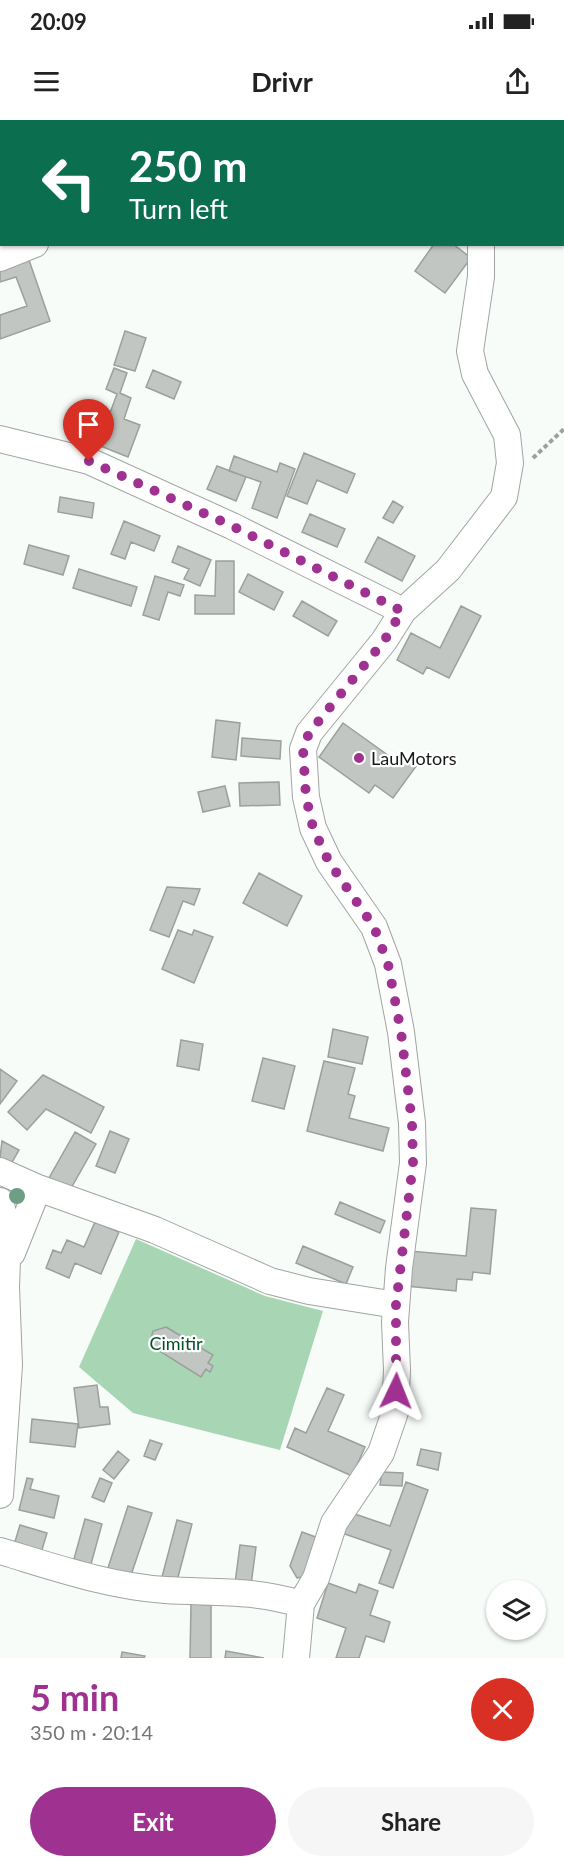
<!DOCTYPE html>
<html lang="en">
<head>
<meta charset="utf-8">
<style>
  :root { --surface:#fff; --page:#f6f6f6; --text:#222; --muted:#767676; --accent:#9f3291 }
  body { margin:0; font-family:Lato,sans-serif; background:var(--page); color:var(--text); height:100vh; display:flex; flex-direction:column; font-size:22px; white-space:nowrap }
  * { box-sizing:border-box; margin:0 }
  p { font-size:20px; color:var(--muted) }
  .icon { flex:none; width:33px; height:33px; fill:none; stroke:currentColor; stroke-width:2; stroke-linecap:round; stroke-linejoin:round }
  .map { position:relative; height:1538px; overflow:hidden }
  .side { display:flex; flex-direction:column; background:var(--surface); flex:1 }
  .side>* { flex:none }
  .top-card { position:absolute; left:0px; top:0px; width:564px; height:126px; box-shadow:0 2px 4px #0004; background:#0b6e4f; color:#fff; overflow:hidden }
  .controls { position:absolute; left:486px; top:1460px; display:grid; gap:12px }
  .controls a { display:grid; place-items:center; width:60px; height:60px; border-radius:50%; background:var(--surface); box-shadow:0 2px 4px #0004; font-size:30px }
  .pin { position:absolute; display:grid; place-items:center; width:51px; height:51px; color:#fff; margin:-62px -26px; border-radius:50% 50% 50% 0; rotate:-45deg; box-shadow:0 0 6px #0007 }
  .pin .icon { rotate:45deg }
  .me { position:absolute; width:66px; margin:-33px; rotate:2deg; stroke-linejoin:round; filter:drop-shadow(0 0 4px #0008) }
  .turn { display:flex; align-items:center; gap:21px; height:126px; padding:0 30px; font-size:27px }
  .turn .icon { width:78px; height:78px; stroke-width:2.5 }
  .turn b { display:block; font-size:42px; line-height:51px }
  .round { display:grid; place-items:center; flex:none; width:63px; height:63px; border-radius:32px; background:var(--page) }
  .overview { display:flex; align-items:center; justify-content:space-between; height:102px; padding:0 30px }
  h1 { font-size:36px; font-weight:700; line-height:45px; color:var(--accent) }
  .button { display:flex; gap:12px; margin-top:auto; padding:12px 30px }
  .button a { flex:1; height:69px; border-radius:36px; background:var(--accent); color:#fff; font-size:24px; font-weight:700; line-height:69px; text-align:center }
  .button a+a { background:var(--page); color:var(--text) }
  .status { display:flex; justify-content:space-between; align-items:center; height:42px; padding:0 30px; background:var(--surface); direction:ltr }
  .status svg { height:16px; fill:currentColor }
  header { display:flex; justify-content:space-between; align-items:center; height:78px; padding:0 30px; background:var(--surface); font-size:27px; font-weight:700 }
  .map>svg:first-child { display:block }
</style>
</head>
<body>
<div class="status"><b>20:09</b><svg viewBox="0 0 49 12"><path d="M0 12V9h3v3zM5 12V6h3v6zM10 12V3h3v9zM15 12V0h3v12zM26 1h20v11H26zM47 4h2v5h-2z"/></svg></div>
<header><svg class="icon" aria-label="menu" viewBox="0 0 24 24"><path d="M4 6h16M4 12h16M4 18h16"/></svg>Drivr<svg class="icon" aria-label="share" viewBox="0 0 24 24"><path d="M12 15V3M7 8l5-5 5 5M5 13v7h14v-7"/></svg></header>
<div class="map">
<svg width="564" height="1538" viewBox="0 0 564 1538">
  <rect width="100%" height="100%" fill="#f7fcf8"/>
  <path fill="#a8d6b5" d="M136 1119 265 1176 323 1191 280 1330 133 1293 79 1247Z"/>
  <path fill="#c1c6c2" stroke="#9ba09d" stroke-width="1.5" d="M434 124H453L471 138 445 173 415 151Z
    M29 140 50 201 0 219V195L27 186 16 157 0 162V150Z
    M125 211 146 218 135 251 114 245Z
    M114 248 127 253 120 273 131 278 124 299 140 305 128 337 93 323 105 291 110 293 117 274 106 269Z
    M153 250 181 262 174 279 146 267Z
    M304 333 355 354 347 373 317 360 307 384 287 376Z
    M234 336 277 352 280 343 295 349 277 398 252 388 261 362 229 351Z
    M217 346 246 357 236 381 207 369Z
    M60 377 94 383 92 398 58 392Z
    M393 381 403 387 393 403 383 398Z
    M310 394 345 409 337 427 302 412Z
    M124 401 160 416 154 431 131 422 125 439 111 434Z
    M378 417 415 436 402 461 365 442Z
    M29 425 69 436 63 455 24 444Z
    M178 426 211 440 200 466 184 459 189 449 172 442Z
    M216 441H234V494H195V475L215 476Z
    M79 449 137 467 131 486 73 468Z
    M248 454 283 472 274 490 239 472Z
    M155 456 184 465 180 476 168 472 159 500 143 495Z
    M302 481 337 501 328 516 293 496Z
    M461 486 481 496 449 558 427 547 423 554 397 540 411 513 440 528Z
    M216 600 240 603 236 640 212 637Z
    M343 603 399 643 404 635 417 645 393 678 375 665 369 673 319 637Z
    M242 618 281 621 280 639 241 636Z
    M279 662 280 685 240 686 239 663Z
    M225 666 230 686 203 692 198 672Z
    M259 753 302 776 287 806 243 783Z
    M167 767 200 769 194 785 183 781 169 817 150 810Z
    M178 810 192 815 194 810 213 817 194 863 162 849Z
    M333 909 368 917 362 944 328 937Z
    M181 920 203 924 199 950 177 946Z
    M263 938 295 946 284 989 252 981Z
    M324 941 355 948 348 974 355 976 349 998 389 1008 383 1031 307 1011Z
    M0 949 17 961 0 984Z
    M43 955 104 987 91 1013 46 989 27 1010 8 992Z
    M110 1011 129 1019 115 1053 96 1046Z
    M75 1012 96 1024 70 1070 49 1058Z
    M2 1021 19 1030 11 1044 0 1038Z
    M340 1082 385 1101 380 1113 335 1094Z
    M471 1088 496 1090 490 1154 473 1152 472 1160 457 1159 456 1171 406 1166 410 1131 466 1136Z
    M95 1102 119 1112 101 1154 75 1143 69 1158 46 1148 53 1130 61 1133 67 1120 84 1127Z
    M303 1126 353 1147 346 1164 296 1143Z
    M166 1207 213 1235 208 1243 213 1246 210 1252 206 1249 201 1257 153 1227 150 1222 153 1211Z
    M97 1265 100 1287H108L110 1304 79 1308 74 1268Z
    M327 1268 344 1275 328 1311 365 1327 352 1356 287 1327 295 1308 306 1313Z
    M32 1299 78 1304 75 1327 30 1322Z
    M150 1320 162 1324 155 1340 144 1336Z
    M421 1329 441 1333 438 1350 417 1345Z
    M118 1331 129 1340 114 1359 103 1350Z
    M382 1352 403 1353 402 1366 380 1365Z
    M27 1358 33 1359 30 1369 59 1376 54 1398 19 1390Z
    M100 1358 112 1363 104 1382 92 1377Z
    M406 1362 428 1370 393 1468 379 1463 391 1430 342 1413 349 1392 390 1406Z
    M128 1386 152 1393 130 1458 107 1451Z
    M85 1399 102 1404 91 1444 74 1439Z
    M177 1400 192 1404 177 1461 162 1457Z
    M20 1405 47 1413 41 1433 14 1425Z
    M302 1412 321 1419 308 1456 297 1458 290 1446Z
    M240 1425 256 1427 251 1465 235 1463Z
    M328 1463 356 1473 359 1464 378 1471 370 1495 390 1502 384 1522 366 1516 359 1538H336L346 1508 317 1498Z
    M191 1484 211 1485V1538H190Z
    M226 1531 264 1538H225Z
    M122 1532 145 1536 144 1538H121Z"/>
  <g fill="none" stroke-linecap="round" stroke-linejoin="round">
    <defs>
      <path id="minor" d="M307 0 312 2
        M101 2 102 0
        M458 2V0
        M0 138 35 124
        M0 319 89 341 232 406 403 491
        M0 1051 38 1068 155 1110 270 1161 309 1171 396 1185
        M0 1081 8 1112 6 1167 9 1245 0 1375
        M12 1133 38 1068
        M0 1431C54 1447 108 1466 165 1470 215 1473 251 1469 301 1484
        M296 1538 301 1484 316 1458 334 1403 381 1333 395 1292 397 1250 395 1202 399 1148 413 1043 412 1003 401 912 388 844 374 807 329 742 313 708 306 677 303 629 309 613 384 521 403 491 448 450 504 377 510 343 507 315 475 254 470 231 481 157V124"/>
    </defs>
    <use href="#minor" stroke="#a1a5a2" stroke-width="28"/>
    <path stroke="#9da09e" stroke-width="4" stroke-dasharray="4.5 3" stroke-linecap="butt" d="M533 338 564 309"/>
    <use href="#minor" stroke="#fff" stroke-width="26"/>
  </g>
  <circle fill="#6f9e86" cx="17" cy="1076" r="8"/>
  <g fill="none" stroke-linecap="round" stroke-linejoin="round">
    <path stroke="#9f3291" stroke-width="10" stroke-dasharray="0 18" d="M89 341 232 406 402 491 384 521 309 613 303 629 306 677 313 708 329 742 374 807 388 844 401 912 412 1003 413 1043 396 1185V1271"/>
  </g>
  <circle fill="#9f3291" stroke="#fff" stroke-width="2" cx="359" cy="638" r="6"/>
  <g text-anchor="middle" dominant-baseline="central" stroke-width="4.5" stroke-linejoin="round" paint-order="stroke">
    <g font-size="18" fill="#161817" stroke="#fff" text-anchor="start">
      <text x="371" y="638">LauMotors</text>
    </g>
    <g font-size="18" fill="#005128" stroke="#fff">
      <text x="176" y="1223">Cimitir</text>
    </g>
  </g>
</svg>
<div class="controls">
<a><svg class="icon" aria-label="layers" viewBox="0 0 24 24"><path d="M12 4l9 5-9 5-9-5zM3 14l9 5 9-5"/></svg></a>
</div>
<div class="pin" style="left:89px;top:341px;background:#d93025"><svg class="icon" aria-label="arrive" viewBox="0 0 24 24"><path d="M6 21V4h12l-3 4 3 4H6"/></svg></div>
<svg class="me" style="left:396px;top:1271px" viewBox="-20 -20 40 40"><path d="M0-17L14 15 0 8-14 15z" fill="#9f3291" stroke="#fff" stroke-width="4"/></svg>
<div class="top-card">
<div class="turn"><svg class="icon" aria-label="left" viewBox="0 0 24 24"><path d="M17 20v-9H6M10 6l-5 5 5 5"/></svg><div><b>250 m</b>Turn left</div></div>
</div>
</div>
<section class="side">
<div class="overview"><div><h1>5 min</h1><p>350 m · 20:14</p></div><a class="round" style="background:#d93025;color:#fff"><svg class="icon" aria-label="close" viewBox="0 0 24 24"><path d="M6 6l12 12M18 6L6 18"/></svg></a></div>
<div class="button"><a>Exit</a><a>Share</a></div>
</section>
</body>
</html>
